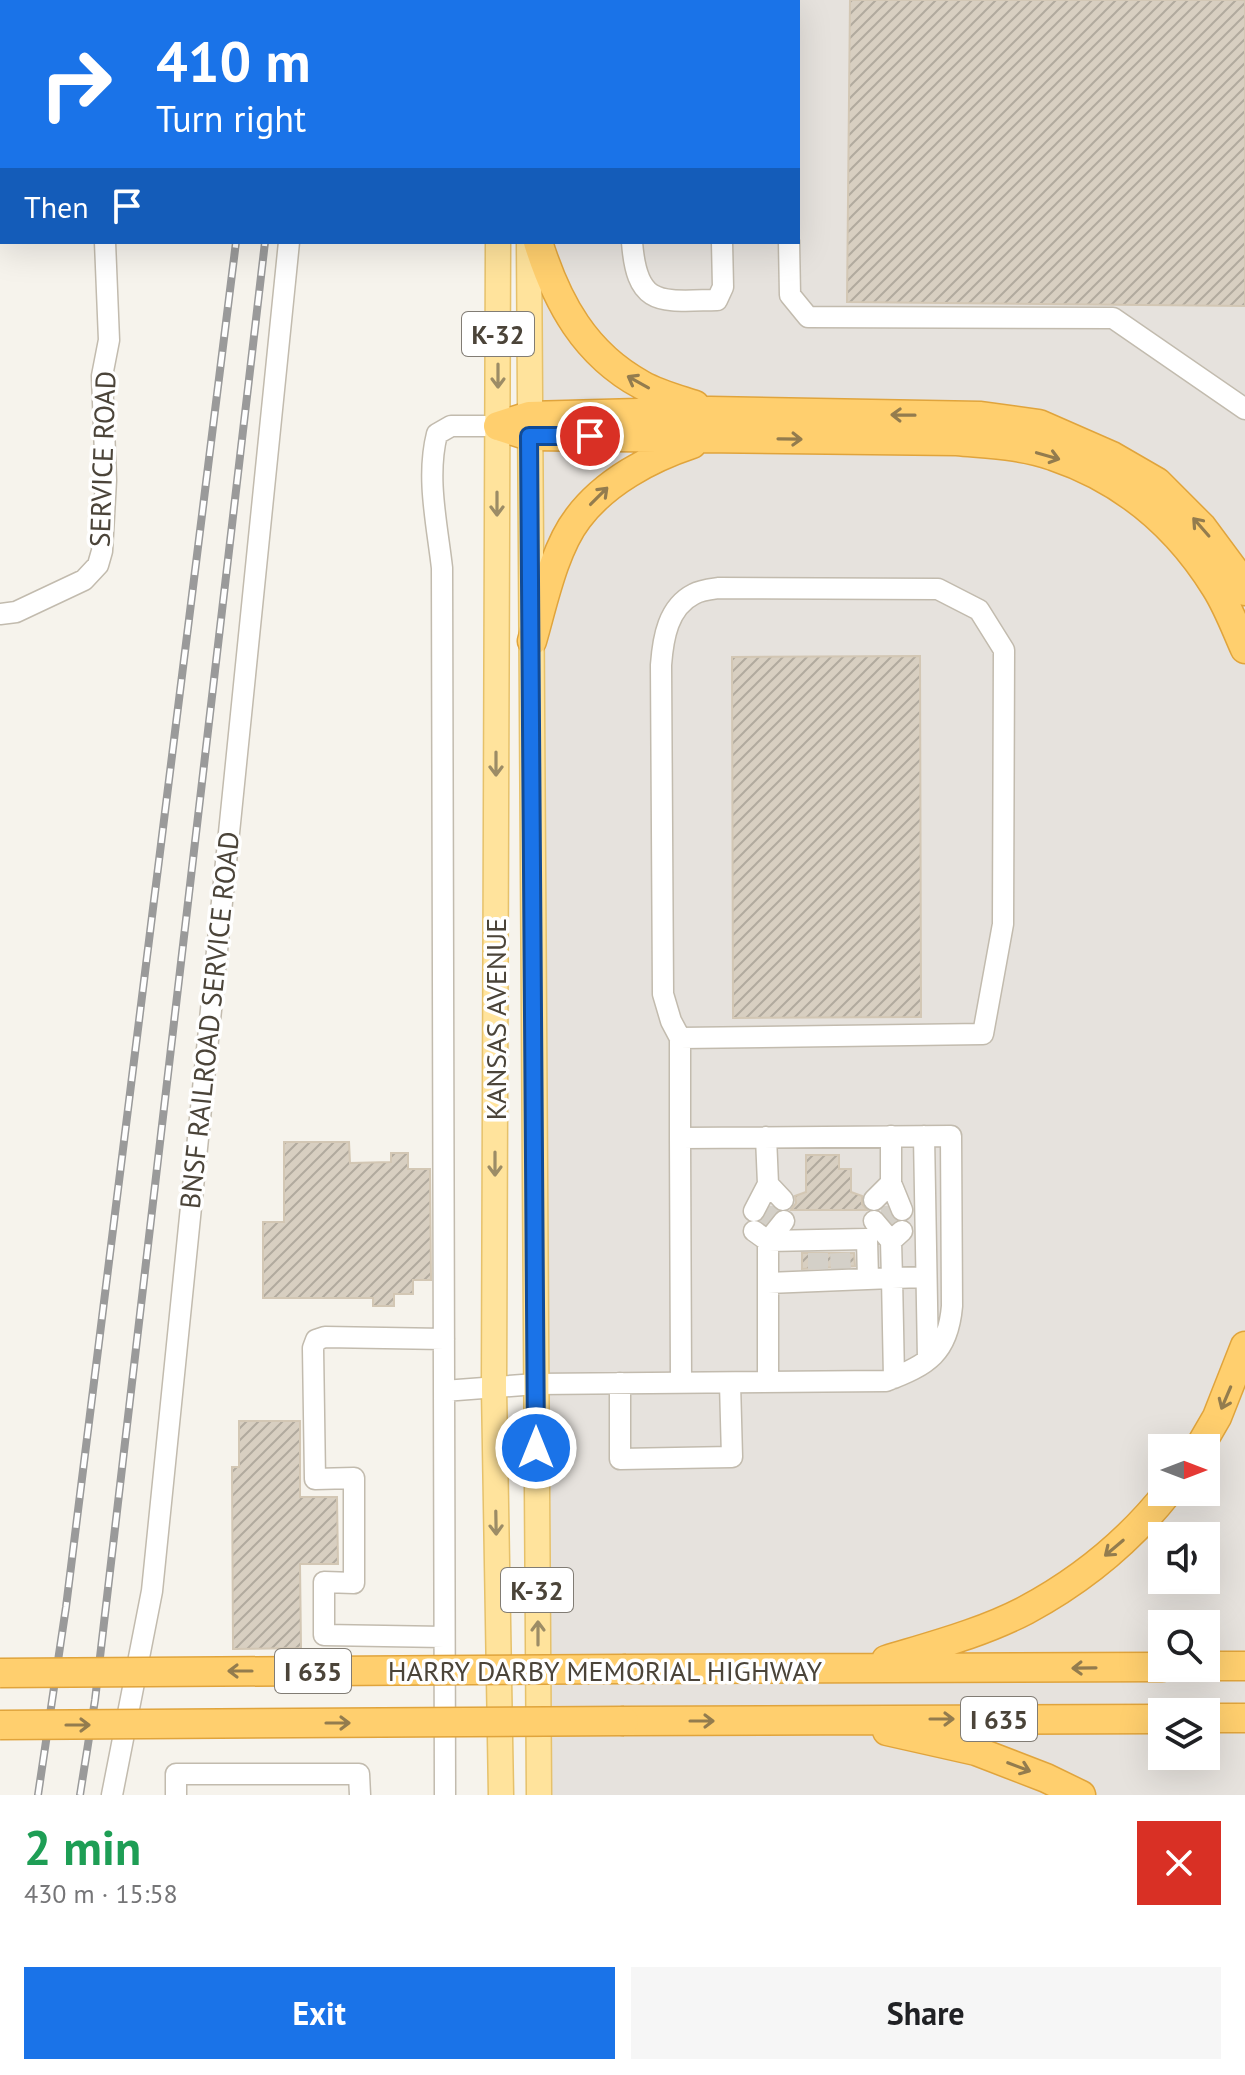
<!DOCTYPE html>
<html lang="en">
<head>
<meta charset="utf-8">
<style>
  :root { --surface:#fff; --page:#f6f6f6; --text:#202124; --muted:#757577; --accent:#1a73e8 }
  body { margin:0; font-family:"PT Sans",sans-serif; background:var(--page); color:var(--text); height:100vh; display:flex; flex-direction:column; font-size:30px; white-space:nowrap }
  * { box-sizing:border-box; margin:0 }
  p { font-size:26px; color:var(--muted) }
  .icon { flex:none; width:44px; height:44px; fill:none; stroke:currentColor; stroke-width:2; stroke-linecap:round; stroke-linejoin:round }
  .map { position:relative; height:1795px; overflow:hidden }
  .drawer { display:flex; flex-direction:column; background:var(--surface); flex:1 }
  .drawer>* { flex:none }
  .guide { position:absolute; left:0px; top:0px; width:800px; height:244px; box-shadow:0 8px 32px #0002; background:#1a73e8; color:#fff; overflow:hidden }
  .needle { width:52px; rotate:90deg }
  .fabs { position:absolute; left:1148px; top:1434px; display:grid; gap:16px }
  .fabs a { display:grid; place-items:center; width:72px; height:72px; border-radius:0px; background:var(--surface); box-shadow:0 8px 32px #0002; font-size:40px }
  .pin { position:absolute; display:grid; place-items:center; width:68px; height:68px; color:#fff; margin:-34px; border:4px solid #fff; border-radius:50%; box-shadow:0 2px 8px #0007 }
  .me { position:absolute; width:88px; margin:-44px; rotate:0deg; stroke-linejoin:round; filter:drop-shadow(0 0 6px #0008) }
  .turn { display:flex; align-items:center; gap:28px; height:168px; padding:0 24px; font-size:36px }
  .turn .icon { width:104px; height:104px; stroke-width:2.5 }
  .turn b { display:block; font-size:56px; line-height:68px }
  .then { display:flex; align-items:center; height:76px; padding:0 24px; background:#0003; gap:16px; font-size:30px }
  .round { display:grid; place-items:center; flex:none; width:84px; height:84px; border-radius:0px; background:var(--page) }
  .head { display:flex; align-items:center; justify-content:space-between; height:136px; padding:0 24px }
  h1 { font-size:48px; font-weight:700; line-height:60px; color:#1e9e55 }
  .action { display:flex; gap:16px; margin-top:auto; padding:16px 24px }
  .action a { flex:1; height:92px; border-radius:0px; background:var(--accent); color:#fff; font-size:32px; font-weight:700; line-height:92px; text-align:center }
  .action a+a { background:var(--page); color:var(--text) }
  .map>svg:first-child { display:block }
</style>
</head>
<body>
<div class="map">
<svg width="1245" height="1795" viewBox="0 0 1245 1795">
  <defs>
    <pattern id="building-hatch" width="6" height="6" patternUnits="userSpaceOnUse" patternTransform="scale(2)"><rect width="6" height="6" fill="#d8cfc1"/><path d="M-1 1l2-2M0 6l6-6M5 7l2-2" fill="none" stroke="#b1aa9e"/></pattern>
  </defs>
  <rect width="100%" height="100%" fill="#f6f3ec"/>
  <path fill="#e6e2dd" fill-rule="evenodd" d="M535 0H1245V1795H540L535 242H798V2ZM1162 1448H1206V1492H1162ZM1162 1536H1206V1580H1162ZM1162 1624H1206V1668H1162ZM1162 1712H1206V1756H1162Z"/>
  <path fill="url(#building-hatch)" stroke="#d3c7b4" stroke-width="2" d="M850 0H1245V306L847 302Z
    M920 656 921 1017 733 1018 732 657Z
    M284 1142H349L350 1163 391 1162V1153H408V1169H430L431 1280H413V1294H394V1306H373V1298H263V1222H284Z
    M806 1155H839V1169H851V1192L862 1196V1204L867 1210H791L796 1203 795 1196 806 1192Z
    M802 1253H854L855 1266 802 1269Z
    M239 1421H300V1497H337L338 1564H300L301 1648 233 1649 232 1467H239Z"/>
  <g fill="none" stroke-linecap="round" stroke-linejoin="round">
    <path stroke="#d4d0c8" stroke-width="20" stroke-dasharray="20 10" stroke-linecap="butt" d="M891 1206V1227
      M768 1226V1206
      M818 1253V1269
      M840 1253 841 1269"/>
    <defs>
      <path id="minor" d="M601 0V2
        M786 0V2
        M311 2V0
        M635 2 636 0
        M632 242C637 308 660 301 717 300L723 287 722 242
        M789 242 790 295 808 317 1113 318 1245 409
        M0 614 16 612 84 580 98 565 102 551 106 480 102 376 109 340 105 242
        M680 1038 983 1034 1003 924 1004 650 979 610 938 589 719 588C712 589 701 590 694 594 668 607 663 638 661 665L663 994 671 1021 680 1038V1138
        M891 1136V1183L902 1210
        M924 1136 928 1359
        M766 1137 768 1184 783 1200
        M874 1200 891 1183
        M754 1211 768 1184
        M874 1221 891 1241
        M754 1231 768 1241 867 1239 868 1279
        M902 1231 891 1241 892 1278 926 1277
        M768 1283 892 1278 894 1378
        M444 1339 325 1337 316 1340 313 1348 315 1479 354 1478V1583L324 1582V1635L444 1637
        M768 1382V1241L784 1221
        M620 1383V1459L732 1457 730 1383
        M444 1391 536 1384 886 1381C928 1365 948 1353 952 1306L951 1136 680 1138 681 1382
        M112 1795 152 1591 289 242
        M176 1795V1774H359L360 1795
        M445 1795 442 568C437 524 426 477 437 434L451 426H498"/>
      <path id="major" d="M497 0V2
        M530 2V0
        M498 242 494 1389 501 1795
        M529 242 539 1795"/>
      <path id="highway" d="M538 242C557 303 585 354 642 385 658 394 677 399 695 405
        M498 426 529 436 957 441C988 444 1023 445 1053 456 1124 480 1177 525 1216 588 1228 607 1236 629 1245 649
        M498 426 529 416 710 411 981 416 1039 424 1112 456 1157 482 1202 527 1236 573 1245 591
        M532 641C543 603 554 549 578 518 605 482 650 458 692 444
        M1199 1448 1217 1417 1245 1346
        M886 1660C932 1646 982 1633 1026 1610 1080 1581 1130 1540 1168 1492
        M1206 1666H1245
        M626 1669 1162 1667
        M1206 1718H1245
        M624 1721 1162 1719
        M887 1731 976 1751 1046 1778 1081 1795"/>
    </defs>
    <use href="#minor" stroke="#c2bbae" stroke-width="23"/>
    <use href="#major" stroke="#e6c16a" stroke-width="27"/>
    <use href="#highway" stroke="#e0a43c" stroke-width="31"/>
    <use href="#minor" stroke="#fff" stroke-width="20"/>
    <use href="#major" stroke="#ffe39c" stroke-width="24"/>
    <use href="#highway" stroke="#ffcf6e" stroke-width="28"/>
    <defs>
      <path id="rail" d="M260 2V0
        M288 2V0
        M38 1795 66 1607 236 242
        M80 1795 95 1700 265 242"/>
    </defs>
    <use href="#rail" stroke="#9a9a9a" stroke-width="8"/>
    <use href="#rail" stroke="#fff" stroke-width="5" stroke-dasharray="15" stroke-linecap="butt"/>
    <defs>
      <path id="highway-bridge" d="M0 1673 626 1669
        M0 1725 624 1721"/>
    </defs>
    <use href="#highway-bridge" stroke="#e0a43c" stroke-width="31" stroke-linecap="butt"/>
    <use href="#highway-bridge" stroke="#ffcf6e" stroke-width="28"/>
  </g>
  <defs><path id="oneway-shaft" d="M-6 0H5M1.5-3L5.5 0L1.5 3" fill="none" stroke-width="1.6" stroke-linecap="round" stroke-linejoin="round" transform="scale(2)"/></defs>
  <g stroke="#9c8c66">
    <use href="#oneway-shaft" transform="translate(498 376) rotate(90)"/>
    <use href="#oneway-shaft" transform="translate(497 504) rotate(90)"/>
    <use href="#oneway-shaft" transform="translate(496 764) rotate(90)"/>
    <use href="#oneway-shaft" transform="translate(495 1164) rotate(90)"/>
    <use href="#oneway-shaft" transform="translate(496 1523) rotate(89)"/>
    <use href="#oneway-shaft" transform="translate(538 1633) rotate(-90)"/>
  </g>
  <g stroke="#937c4e">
    <use href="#oneway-shaft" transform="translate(638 382) rotate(-151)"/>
    <use href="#oneway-shaft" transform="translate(903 415) rotate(-179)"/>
    <use href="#oneway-shaft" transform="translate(790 439) rotate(1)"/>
    <use href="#oneway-shaft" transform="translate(1048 456) rotate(16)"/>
    <use href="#oneway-shaft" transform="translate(599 496) rotate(-45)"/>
    <use href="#oneway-shaft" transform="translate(1201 527) rotate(-131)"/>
    <use href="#oneway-shaft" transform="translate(1226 1398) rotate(113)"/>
    <use href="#oneway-shaft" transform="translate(1114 1548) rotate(140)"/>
    <use href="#oneway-shaft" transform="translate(1084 1668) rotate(179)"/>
    <use href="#oneway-shaft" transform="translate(240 1671) rotate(180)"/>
    <use href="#oneway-shaft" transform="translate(942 1719)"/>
    <use href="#oneway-shaft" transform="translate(702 1721)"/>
    <use href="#oneway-shaft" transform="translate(338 1723)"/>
    <use href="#oneway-shaft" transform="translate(78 1725)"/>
    <use href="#oneway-shaft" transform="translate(1019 1767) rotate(21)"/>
  </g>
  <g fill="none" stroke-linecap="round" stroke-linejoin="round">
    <defs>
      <path id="route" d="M536 1448 529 436H590"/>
    </defs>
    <use href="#route" stroke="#114b97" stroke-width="20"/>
    <use href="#route" stroke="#1a73e8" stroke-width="14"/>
  </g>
  <g text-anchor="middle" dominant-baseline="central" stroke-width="7" stroke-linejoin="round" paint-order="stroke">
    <g fill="#fff" stroke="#817c74" stroke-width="2">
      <rect x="462" y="312" width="72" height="44" rx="6"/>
      <rect x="501" y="1568" width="72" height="44" rx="6"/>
      <rect x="275" y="1649" width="76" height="44" rx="6"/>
      <rect x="961" y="1697" width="76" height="44" rx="6"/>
    </g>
    <g font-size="26" font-weight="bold" fill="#4b4439">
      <text x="498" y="334">K-32</text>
      <text x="537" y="1590">K-32</text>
      <text x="313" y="1671">I 635</text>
      <text x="999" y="1719">I 635</text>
    </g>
    <g font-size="28" fill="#4b4439" stroke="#fff">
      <text transform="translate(102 459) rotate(-88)">SERVICE ROAD</text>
      <text transform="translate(495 1019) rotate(-90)">KANSAS AVENUE</text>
      <text transform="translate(209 1020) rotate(-84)">BNSF RAILROAD SERVICE ROAD</text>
      <text x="605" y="1670">HARRY DARBY MEMORIAL HIGHWAY</text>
    </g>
  </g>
</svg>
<div class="fabs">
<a><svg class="needle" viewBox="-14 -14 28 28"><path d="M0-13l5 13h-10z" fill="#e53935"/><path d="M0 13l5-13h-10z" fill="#757577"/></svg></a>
<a><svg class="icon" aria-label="sound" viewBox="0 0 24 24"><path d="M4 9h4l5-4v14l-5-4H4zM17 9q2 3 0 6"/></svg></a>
<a><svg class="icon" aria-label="search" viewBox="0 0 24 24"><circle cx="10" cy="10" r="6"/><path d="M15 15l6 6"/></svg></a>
<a><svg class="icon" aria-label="layers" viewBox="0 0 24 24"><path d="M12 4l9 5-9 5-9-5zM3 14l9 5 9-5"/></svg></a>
</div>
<div class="pin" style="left:590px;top:436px;background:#d93025"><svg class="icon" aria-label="arrive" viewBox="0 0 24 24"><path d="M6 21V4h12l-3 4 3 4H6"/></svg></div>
<svg class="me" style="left:536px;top:1448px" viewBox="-20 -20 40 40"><circle r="17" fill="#1a73e8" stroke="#fff" stroke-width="3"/><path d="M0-11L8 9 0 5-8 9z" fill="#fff"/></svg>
<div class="guide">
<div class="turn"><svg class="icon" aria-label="right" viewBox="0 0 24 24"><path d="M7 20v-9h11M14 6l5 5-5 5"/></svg><div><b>410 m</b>Turn right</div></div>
<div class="then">Then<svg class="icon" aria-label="arrive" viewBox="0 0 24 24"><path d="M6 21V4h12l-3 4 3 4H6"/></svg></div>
</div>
</div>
<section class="drawer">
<div class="head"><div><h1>2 min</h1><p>430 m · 15:58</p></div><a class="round" style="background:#d93025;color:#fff"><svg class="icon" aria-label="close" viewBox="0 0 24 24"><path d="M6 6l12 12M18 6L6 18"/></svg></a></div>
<div class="action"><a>Exit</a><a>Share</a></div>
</section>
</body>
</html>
